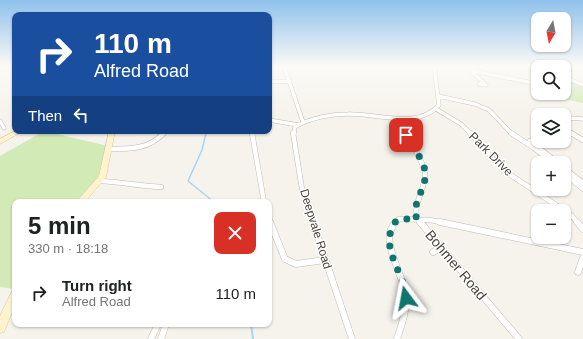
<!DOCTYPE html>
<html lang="en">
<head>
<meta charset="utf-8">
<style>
  :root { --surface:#fff; --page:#f6f6f6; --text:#202124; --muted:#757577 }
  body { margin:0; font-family:Helvetica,sans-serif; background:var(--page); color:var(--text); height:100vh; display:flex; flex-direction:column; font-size:15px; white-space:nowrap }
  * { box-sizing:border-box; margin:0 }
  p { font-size:13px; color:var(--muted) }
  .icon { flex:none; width:22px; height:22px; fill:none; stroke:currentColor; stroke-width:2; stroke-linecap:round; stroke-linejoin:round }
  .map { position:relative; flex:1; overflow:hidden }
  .drawer { position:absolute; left:12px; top:199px; width:260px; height:128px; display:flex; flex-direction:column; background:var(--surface); border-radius:8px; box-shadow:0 1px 3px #0004 }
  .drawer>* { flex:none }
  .banner { position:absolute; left:12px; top:12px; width:260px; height:122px; border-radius:8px; box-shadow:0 1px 3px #0004; background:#1a4fa0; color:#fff; overflow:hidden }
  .needle { width:26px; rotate:190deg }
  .tools { position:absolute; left:531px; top:12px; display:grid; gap:8px }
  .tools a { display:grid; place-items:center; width:40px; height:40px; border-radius:8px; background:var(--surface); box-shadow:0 1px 3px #0004; font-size:20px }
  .pin { position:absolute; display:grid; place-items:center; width:34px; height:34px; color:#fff; margin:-17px; border-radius:8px; box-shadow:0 2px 6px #0006 }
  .me { position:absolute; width:44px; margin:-22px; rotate:347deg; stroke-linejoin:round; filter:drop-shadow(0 0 3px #0008) }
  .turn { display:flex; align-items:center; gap:14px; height:84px; padding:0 16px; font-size:18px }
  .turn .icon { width:52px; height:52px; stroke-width:2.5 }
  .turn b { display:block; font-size:28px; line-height:34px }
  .then { display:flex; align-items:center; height:38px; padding:0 16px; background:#0003; gap:8px; font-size:15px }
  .round { display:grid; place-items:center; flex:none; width:42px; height:42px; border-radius:8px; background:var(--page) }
  .headline { display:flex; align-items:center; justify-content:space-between; height:68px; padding:0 16px }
  h1 { font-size:24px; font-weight:600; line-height:30px }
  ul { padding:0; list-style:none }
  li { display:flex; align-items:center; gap:12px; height:52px; padding:0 16px }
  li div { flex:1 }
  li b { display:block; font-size:15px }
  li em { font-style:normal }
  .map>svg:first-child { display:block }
</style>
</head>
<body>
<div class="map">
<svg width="583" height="339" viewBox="0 0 583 339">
  <rect width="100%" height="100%" fill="#f6f3ec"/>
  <path fill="#d2eab5" d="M564 77 583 85V103L560 98 555 93H564Z
    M44 131 108 146 104 171 80 202H15V289L0 287V156Z"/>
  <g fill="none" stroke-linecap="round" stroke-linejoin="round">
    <path stroke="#a9d4f2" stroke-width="1" d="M206 134V131"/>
    <path stroke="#a9d4f2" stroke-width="1.5" d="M206 133 202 150 188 181 214 202"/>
    <path stroke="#a9d4f2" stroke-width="2" d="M251 324 253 339"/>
    <defs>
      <path id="street-far2" d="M284 66 303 122
        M469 66 478 72 538 84
        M475 70 472 72 486 85 479 84 483 83
        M564 77 583 85
        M269 82 290 81
        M438 96 475 104 489 110 512 134
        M436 109 461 124 471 134
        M398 118 406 134
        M269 120 298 125
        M0 121 4 128
        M252 131 253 134
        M163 134 166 131
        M294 134 295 127C310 118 331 114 348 114 376 113 418 130 439 105L434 66
        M573 134 569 132 564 124 571 118 583 119"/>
      <path id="street-far1" d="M252 133 264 202
        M293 133 302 189 313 223
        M406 133C411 143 424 163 425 173 426 191 409 207 420 223
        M470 133 503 170 571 215 578 223
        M511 133 534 148 553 163
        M571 133 583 140
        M530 141 558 163
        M107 149C129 149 148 150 164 133
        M564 168 583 183
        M564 173 583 189
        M100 181C121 182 140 186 161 187
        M269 219 271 223
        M395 223 399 219 430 220 445 223"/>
      <path id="street" d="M270 222 285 259 296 264 325 260
        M313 222 352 339
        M396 222C377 239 405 276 406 297 407 311 401 326 397 339
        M420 222 519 339
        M440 222 583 252
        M577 222 583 229
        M433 252 441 248
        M578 272 583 258
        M151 339 158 324
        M161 339 166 324"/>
      <path id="secondary" d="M15 131H23L0 144V139Z
        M109 131H115L106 177 85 202H76L99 176Z
        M15 289V305L4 332 0 333V316L12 291Z"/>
    </defs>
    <use href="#street-far2" stroke="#c2bbae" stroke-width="4.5"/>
    <use href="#street-far1" stroke="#c2bbae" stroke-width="5.5"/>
    <use href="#street" stroke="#c2bbae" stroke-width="7"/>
    <use href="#secondary" stroke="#d6c79b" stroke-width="1"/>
    <use href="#street-far2" stroke="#fff" stroke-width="3.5"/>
    <use href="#street-far1" stroke="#fff" stroke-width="4.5"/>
    <use href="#street" stroke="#fff" stroke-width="6"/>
    <use href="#secondary" fill="#fff3cd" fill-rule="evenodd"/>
  </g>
  <linearGradient id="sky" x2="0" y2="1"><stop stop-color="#8fc1ec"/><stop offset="0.58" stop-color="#fbfaf6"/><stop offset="1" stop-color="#fbfaf6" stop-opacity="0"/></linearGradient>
  <rect width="583" height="114" fill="url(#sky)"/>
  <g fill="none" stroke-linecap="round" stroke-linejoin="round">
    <path stroke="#0f766e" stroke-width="7" stroke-dasharray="0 12.6" d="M406 135C412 146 423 159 425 171 428 187 410 204 417 219H399L396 221C377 247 405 272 406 298"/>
  </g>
  <g text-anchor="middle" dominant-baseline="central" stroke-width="3" stroke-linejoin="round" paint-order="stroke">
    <g font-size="12" fill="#4b4439" stroke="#fff">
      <text transform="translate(491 154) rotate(45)">Park Drive</text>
      <text transform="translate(316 229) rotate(73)">Deepvale Road</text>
    </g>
    <g font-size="14" fill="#4b4439" stroke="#fff">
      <text transform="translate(456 265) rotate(50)">Bohmer Road</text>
    </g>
  </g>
</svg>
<div class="tools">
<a><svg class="needle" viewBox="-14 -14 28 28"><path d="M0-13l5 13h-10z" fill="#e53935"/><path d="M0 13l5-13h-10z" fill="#757577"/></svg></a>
<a><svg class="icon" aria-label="search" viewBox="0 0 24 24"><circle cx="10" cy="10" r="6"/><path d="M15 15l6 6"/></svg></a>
<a><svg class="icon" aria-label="layers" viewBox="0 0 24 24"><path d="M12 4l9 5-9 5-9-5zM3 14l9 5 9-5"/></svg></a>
<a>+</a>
<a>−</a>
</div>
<div class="pin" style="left:406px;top:135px;background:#d93025"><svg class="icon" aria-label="arrive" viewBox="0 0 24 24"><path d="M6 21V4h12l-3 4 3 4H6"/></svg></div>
<svg class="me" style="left:406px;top:298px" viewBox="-20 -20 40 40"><path d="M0-17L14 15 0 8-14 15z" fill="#0f766e" stroke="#fff" stroke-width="4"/></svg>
<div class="banner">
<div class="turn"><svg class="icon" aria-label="right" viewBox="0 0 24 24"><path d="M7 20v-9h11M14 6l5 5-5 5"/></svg><div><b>110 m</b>Alfred Road</div></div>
<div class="then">Then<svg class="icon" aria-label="left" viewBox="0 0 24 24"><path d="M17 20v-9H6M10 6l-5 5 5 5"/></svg></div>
</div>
<section class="drawer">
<div class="headline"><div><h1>5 min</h1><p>330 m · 18:18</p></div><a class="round" style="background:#d93025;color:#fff"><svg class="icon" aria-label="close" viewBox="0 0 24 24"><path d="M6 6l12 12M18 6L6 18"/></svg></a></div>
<ul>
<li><svg class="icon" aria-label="right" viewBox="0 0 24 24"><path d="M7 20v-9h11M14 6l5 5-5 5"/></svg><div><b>Turn right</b><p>Alfred Road</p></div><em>110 m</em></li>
</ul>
</section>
</div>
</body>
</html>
